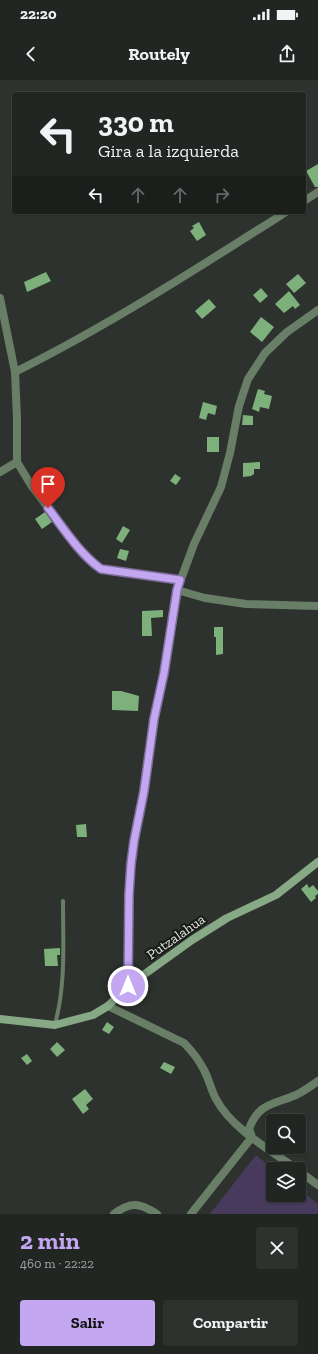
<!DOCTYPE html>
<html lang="es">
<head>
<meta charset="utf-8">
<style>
  :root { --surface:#222622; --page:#2e322f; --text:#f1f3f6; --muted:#a2a5a5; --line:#3f4340; --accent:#c4a7f1 }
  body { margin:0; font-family:"Zilla Slab",serif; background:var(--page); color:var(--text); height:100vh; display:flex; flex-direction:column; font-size:15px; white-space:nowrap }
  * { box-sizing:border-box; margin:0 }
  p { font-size:13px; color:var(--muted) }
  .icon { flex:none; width:22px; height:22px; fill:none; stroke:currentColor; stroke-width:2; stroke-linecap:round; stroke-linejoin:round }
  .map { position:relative; height:1134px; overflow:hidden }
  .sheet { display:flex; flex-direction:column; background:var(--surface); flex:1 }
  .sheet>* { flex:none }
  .top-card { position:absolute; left:12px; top:12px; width:294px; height:122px; border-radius:4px; box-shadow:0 1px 3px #0004,0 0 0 1px var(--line); background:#222622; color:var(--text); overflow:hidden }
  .controls { position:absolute; left:266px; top:1034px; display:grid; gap:8px }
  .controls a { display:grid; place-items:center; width:40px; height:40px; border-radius:4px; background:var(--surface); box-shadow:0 1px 3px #0004,0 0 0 1px var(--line); font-size:20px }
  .pin { position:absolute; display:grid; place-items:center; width:34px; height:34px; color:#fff; margin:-41px -17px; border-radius:50% 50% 50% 0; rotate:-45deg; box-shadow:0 0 4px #0007 }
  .pin .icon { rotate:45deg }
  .me { position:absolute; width:44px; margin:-22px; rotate:0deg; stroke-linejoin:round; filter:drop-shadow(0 0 3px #0008) }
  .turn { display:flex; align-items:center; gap:14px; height:84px; padding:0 20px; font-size:18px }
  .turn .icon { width:52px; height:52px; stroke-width:2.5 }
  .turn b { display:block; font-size:28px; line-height:34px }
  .lanes { display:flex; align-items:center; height:38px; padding:0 20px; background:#0003; justify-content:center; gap:20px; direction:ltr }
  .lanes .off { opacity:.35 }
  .round { display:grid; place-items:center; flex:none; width:42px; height:42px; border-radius:4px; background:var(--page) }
  .head { display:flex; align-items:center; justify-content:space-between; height:68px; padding:0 20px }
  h1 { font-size:24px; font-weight:700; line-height:30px; color:var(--accent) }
  .primary-button { display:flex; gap:8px; margin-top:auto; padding:8px 20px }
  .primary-button a { flex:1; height:46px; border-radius:4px; background:var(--accent); color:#111; font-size:16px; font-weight:700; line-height:46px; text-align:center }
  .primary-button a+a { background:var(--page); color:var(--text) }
  .status { display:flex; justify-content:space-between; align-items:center; height:28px; padding:0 20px; background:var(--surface); direction:ltr }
  .status svg { height:11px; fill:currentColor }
  header { display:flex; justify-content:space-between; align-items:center; height:52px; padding:0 20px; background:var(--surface); font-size:18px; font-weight:700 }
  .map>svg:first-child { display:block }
</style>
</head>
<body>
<div class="status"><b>22:20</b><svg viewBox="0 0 49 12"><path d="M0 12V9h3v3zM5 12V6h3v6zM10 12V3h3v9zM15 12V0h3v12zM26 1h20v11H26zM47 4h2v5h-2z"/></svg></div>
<header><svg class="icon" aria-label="back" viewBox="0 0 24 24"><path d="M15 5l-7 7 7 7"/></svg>Routely<svg class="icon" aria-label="share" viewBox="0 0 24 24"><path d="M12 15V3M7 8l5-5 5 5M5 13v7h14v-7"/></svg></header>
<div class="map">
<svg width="318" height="1134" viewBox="0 0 318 1134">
  <rect width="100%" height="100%" fill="#2e322e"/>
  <path fill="#473a5c" d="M256 1075 273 1089V1115H299V1109L318 1124V1134H210Z"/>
  <path fill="#7db07a" d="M318 84V107H315L306 91Z
    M199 142 206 155 197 161 190 151 194 148 192 146Z
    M46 192 51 201 27 212 24 202Z
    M298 194 306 203 294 213 286 204Z
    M261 208 268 216 260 223 253 215Z
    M289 211 300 225 295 229 293 226 284 233 275 224Z
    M209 219 216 227 202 239 195 231Z
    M261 237 274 247 262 262 250 252Z
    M258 309 265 311 264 314 272 316 269 329 260 327 259 332 252 329Z
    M203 322 217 326 215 335 208 333 206 340 199 338Z
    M243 335 253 336V345H242Z
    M207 357H219V372H207Z
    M260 382V389H254V394L251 396 243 397V383Z
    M175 394 181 398 176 405 170 401Z
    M45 432 52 442 42 449 35 439Z
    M123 446 130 450 122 463 116 459Z
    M120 469 129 471 126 481 117 478Z
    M163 530V537L151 538 152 556H142V531Z
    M214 547H223V574L216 575V557H214Z
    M112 611H121L139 616 138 631 112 630Z
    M86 744 87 757H77L76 745Z
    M307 804 309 808 313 805 318 811V814L315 816 316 818 311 822 301 809Z
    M60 868V875H57L58 886H45L44 869Z
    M107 942 114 947 109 954 102 950Z
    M57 962 65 970 57 977 50 969Z
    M27 974 32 981 27 985 21 978Z
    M164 982 175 987 171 994 160 988Z
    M85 1009 93 1019 86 1025 89 1029 83 1034 72 1019Z"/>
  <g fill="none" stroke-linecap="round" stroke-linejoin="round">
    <path stroke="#687e67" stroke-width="4" d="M55 944C66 904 63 863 63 821"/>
    <path stroke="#687e67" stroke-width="8" d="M304 121 318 112
      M0 218 15 292 17 338V382L31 405 82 473 91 482 101 489 180 500
      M15 292C109 245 198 188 286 132
      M0 392 17 382
      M177 510 205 518 246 524 318 526
      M128 906 129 814 131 784 134 761 144 711 154 639 164 593 177 510 194 464 221 407 230 373 239 326 248 299 265 273 287 252 318 230
      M108 926 184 963C192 971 199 980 204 990 209 999 211 1010 216 1019 231 1048 270 1070 297 1089
      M299 1091 318 1105
      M114 1134C131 1121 140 1123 157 1134
      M191 1134 252 1057 249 1049C258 1023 275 1024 296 1015 304 1011 311 1006 318 1001"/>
    <path stroke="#87a985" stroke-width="8" d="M0 939 55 945 93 935 108 926 128 906 192 860 227 838 276 815 318 782"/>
  </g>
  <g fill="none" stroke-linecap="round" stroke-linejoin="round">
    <defs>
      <path id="route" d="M48 428C64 449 79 473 101 489L180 500 177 510 164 593 154 639 144 711 134 761 131 784 129 814 128 906"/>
    </defs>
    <use href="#route" stroke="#7f6d9d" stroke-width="10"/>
    <use href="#route" stroke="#c4a7f1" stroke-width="7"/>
  </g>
  <g text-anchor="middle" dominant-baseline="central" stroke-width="4" stroke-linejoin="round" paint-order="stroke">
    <g font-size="14" fill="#e7eae7" stroke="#181a18">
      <text transform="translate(176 857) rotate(-35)">Putzalahua</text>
    </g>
  </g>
</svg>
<div class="controls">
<a><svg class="icon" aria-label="search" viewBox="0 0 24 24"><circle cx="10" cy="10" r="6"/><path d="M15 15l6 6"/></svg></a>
<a><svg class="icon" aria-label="layers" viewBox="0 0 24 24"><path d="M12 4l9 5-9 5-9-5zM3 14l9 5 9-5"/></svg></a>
</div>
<div class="pin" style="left:48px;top:428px;background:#d93025"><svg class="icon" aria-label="arrive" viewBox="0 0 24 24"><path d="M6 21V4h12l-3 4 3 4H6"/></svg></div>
<svg class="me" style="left:128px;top:906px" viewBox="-20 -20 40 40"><circle r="17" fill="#c4a7f1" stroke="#fff" stroke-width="3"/><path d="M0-11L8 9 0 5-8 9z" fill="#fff"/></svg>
<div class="top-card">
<div class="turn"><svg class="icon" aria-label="left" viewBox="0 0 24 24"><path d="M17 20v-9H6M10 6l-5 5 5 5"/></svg><div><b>330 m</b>Gira a la izquierda</div></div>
<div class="lanes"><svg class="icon" aria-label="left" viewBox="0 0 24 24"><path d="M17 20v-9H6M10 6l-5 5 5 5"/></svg><svg class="icon off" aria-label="ahead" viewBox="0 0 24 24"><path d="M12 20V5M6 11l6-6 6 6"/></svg><svg class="icon off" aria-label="ahead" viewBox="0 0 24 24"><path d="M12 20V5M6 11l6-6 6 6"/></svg><svg class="icon off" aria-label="right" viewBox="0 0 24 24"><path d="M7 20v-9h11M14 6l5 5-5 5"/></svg></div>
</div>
</div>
<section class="sheet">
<div class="head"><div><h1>2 min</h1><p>460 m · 22:22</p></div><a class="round"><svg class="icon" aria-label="close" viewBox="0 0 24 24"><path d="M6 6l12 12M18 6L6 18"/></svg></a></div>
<div class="primary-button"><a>Salir</a><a>Compartir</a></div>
</section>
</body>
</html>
